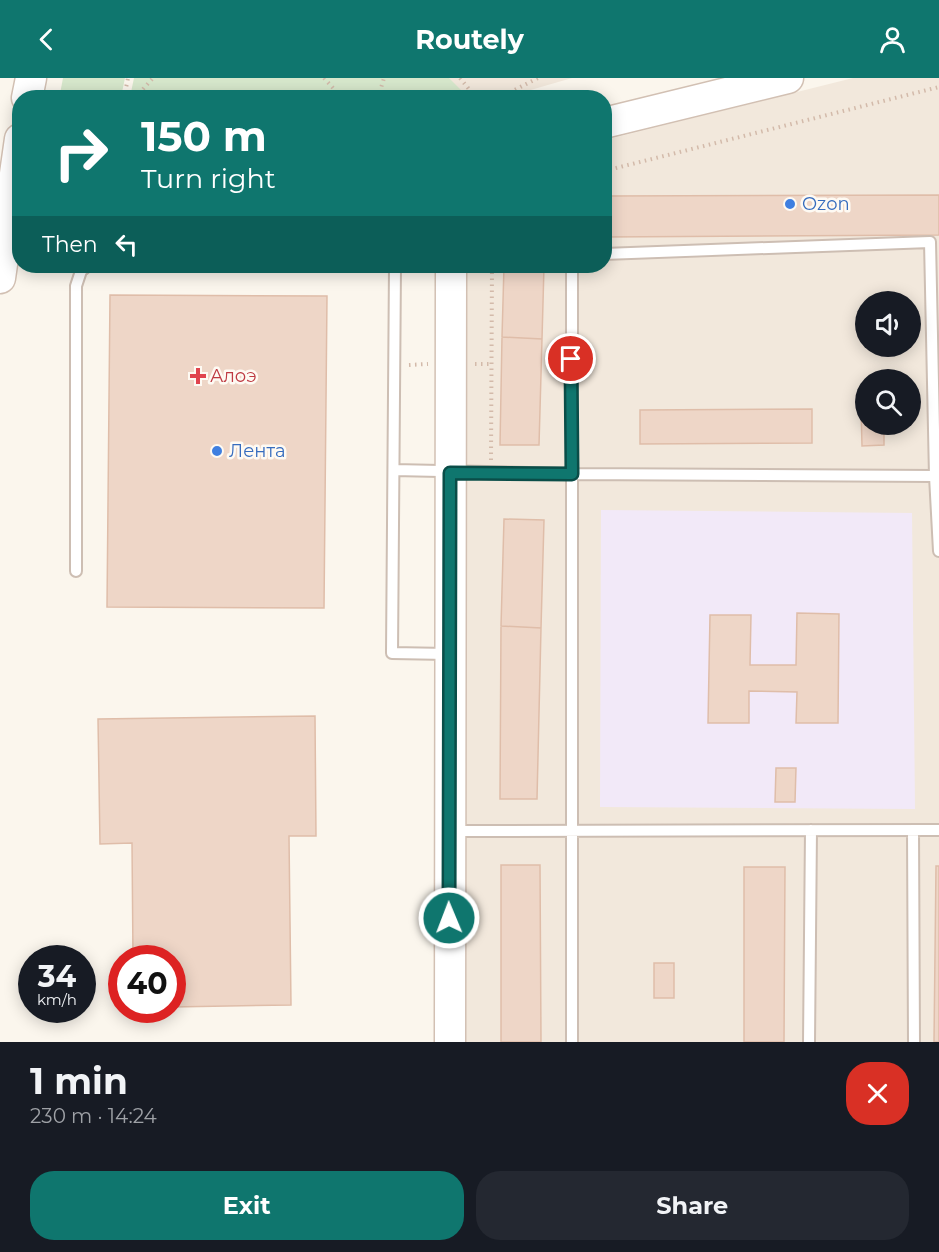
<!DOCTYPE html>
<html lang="en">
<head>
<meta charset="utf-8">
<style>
  :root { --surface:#171b24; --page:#242831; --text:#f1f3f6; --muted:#9ea1a6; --accent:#0f766e }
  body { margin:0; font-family:Montserrat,sans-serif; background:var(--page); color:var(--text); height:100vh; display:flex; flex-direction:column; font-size:22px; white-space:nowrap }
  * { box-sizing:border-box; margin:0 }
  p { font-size:20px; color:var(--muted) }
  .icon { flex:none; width:33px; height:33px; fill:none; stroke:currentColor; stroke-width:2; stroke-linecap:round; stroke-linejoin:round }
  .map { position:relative; height:964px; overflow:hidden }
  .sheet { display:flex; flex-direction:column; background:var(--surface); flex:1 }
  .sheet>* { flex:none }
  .banner { position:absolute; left:12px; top:12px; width:600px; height:183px; border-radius:24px; box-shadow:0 3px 15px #0003; background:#0f766e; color:#fff; overflow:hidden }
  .tools { position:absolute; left:855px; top:213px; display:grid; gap:12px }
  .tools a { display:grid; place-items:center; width:66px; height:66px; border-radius:50%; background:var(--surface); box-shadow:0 3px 15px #0003; font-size:30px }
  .speed { position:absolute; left:18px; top:867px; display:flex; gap:12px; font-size:30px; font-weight:700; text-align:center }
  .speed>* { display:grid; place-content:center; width:78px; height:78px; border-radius:50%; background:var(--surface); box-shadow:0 3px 15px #0003; line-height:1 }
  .speed small { font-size:15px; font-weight:400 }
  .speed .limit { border:9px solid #d22; background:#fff; color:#111 }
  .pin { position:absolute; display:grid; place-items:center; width:51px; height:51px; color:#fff; margin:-26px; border:3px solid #fff; border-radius:50%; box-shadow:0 2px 6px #0007 }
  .me { position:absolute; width:66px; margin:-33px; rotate:359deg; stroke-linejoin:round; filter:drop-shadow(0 0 4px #0008) }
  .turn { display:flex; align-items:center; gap:21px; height:126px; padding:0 30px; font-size:27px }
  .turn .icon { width:78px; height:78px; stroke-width:2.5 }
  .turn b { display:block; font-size:42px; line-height:51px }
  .then { display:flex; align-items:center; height:57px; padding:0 30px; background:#0003; gap:12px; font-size:22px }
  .round { display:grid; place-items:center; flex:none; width:63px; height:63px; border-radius:24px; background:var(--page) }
  .head { display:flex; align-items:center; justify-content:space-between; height:102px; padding:0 30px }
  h1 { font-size:36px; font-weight:700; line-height:45px }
  .cta { display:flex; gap:12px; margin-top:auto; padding:12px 30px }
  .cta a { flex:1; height:69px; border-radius:24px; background:var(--accent); color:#fff; font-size:24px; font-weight:700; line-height:69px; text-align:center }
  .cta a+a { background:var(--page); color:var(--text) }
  header { display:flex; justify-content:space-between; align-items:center; height:78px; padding:0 30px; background:var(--accent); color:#fff; font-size:27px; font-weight:700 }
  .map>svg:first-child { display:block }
</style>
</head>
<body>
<header><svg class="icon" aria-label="back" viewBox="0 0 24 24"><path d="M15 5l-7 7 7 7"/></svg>Routely<svg class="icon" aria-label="person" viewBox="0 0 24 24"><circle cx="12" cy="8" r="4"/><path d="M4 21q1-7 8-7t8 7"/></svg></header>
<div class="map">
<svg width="939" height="964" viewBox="0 0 939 964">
  <rect width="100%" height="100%" fill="#fbf6ed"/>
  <path fill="#f2e8dc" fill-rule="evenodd" d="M253 0H572L510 18 478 19 251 20Z
    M853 0H939V964H466L467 188H604L605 62ZM866 224H910V268H866ZM866 302H910V346H866Z"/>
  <path fill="#f2e9f8" d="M601 432 912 435 915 731 600 729Z"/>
  <path fill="#d7e8cc" d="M63 0H125L121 19 63 20 60 16Z
    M134 0H449L468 19H130Z"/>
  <path fill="#eed6c7" stroke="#dfbda9" stroke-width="1.5" d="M939 117V157L604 159V118Z
    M504 188H544L542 261 502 259Z
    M110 217 327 218 324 530 107 529Z
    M502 259 542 261 539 367H500Z
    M861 329H866V346H884V367L862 368Z
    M812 331V365L640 366V332Z
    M504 441 544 442 541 550 501 548Z
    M797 535 839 536 838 645H796L797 614 749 613V645H708L710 537H751L750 587H796Z
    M501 548 541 550 537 721H500Z
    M315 638 316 758H289L291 927 172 929V880H133L132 765 100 766 98 641Z
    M776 690H796L795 724H775Z
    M501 787H540L541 964H501Z
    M936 788H939V964H934Z
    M744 789H785L784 964H744Z
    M654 885H674V920H654Z"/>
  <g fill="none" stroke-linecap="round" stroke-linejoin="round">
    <defs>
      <path id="lane" d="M604 176 930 164 935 398
        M395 188 392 575 448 576
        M394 392 572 396V188
        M76 493V208L81 193 87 188
        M913 752 914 964
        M451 753 939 752
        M572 964V396L935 398 939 473
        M809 964 811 752"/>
      <path id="secondary" d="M27 20 31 0
        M604 45 788 0
        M0 200 20 61
        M450 964 451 188"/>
    </defs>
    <use href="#lane" stroke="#cdbeb3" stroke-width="14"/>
    <use href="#secondary" stroke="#d2c0b3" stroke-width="33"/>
    <path stroke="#d3baaa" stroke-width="4" stroke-dasharray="1.5 4.5" stroke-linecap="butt" d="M324 0 342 20
      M460 0 476 20
      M124 20 128 0
      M135 20 153 0
      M378 20 384 0
      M499 20 538 0
      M604 93 939 9
      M475 286H491
      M409 287 428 286
      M491 382 492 188"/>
    <use href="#lane" stroke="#fff" stroke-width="10"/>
    <use href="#secondary" stroke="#fff" stroke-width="30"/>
  </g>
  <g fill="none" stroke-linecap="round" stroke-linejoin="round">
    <defs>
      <path id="route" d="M449 840 450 395 572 396 571 281"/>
    </defs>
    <use href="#route" stroke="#0a4d48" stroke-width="15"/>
    <use href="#route" stroke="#0f766e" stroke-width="10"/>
  </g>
  <g fill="#3f7fe0" stroke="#fefaf3" stroke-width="2">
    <circle cx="790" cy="126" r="6"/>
    <circle cx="217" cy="373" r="6"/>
  </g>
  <path fill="#e0444e" stroke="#fefaf3" stroke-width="2" d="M195 289h6v6h6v6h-6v6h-6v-6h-6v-6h6z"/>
  <g text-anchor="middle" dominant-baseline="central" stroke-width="5" stroke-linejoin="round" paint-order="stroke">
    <g font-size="18" fill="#366cbe" stroke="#fefaf3" text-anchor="start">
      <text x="802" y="126">Ozon</text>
      <text x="229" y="373">Лента</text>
    </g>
    <g font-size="18" fill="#be3a42" stroke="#fefaf3" text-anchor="start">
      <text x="210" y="298">Алоэ</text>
    </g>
  </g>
</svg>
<div class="tools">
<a><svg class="icon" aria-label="sound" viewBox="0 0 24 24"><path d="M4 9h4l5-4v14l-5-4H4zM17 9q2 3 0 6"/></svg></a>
<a><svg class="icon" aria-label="search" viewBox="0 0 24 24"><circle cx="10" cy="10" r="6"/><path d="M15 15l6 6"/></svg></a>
</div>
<div class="speed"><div>34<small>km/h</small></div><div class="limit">40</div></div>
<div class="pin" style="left:571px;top:281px;background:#d93025"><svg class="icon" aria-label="arrive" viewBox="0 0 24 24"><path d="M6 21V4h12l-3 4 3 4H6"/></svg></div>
<svg class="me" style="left:449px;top:840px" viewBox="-20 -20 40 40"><circle r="17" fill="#0f766e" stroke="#fff" stroke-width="3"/><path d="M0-11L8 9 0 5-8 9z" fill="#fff"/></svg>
<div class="banner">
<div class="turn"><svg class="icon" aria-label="right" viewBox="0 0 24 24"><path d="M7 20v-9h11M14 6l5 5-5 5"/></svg><div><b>150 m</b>Turn right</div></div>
<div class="then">Then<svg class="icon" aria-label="left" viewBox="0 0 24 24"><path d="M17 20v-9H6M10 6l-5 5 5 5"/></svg></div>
</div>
</div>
<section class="sheet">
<div class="head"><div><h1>1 min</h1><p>230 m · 14:24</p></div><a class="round" style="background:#d93025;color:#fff"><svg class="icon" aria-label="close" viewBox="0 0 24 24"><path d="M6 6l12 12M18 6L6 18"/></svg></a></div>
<div class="cta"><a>Exit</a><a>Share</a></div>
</section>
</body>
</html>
